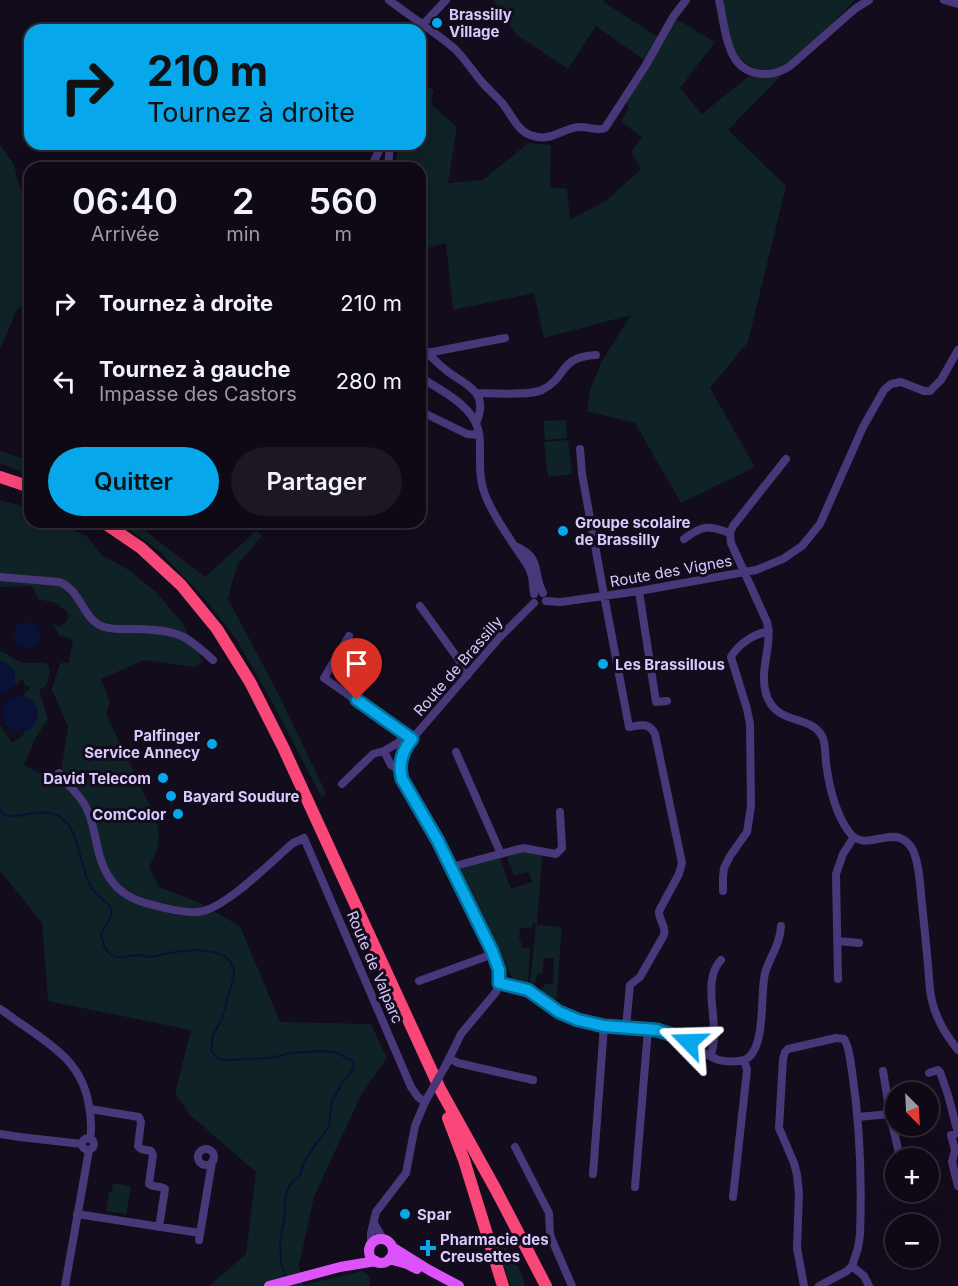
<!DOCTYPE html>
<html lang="fr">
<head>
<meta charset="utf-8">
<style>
  :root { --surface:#0e0915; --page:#1c1722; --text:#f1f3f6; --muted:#9b9aa0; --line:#2e2a34; --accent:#07a7eb }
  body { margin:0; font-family:Inter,sans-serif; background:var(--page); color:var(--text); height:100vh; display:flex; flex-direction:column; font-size:22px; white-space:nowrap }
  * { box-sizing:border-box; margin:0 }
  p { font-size:20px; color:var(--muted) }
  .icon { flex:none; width:33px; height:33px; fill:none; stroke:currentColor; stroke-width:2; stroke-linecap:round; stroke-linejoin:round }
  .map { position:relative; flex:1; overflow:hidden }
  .details { position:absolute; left:24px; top:162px; width:402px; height:366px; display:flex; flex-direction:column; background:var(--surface); border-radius:18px; box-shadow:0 6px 24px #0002,0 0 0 2px var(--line) }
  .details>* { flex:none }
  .banner { position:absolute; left:24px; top:24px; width:402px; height:126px; border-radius:18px; box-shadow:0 6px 24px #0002,0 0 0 2px var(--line); background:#07a7eb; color:#111; overflow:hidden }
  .needle { width:39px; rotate:156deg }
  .buttons { position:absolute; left:885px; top:1082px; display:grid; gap:12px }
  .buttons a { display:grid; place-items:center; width:54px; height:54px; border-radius:50%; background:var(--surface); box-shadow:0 6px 24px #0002,0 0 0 2px var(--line); font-size:30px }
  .pin { position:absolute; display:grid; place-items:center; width:51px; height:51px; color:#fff; margin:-62px -26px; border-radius:50% 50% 50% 0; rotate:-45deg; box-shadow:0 0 6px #0007 }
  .pin .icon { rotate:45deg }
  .me { position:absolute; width:66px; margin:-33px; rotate:292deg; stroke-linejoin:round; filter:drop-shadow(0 0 4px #0008) }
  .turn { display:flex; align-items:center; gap:21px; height:126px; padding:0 24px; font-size:27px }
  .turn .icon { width:78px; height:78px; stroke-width:2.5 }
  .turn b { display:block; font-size:42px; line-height:51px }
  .eta { display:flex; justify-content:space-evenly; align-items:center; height:102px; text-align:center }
  .eta b { font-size:36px; font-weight:600; line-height:42px }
  .cta { display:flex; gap:12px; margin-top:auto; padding:12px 24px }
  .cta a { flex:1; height:69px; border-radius:36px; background:var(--accent); color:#111; font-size:24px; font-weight:600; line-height:69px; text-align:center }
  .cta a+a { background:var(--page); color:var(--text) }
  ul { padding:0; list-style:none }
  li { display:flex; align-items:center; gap:18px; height:78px; padding:0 24px }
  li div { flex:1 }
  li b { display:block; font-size:22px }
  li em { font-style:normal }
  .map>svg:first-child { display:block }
</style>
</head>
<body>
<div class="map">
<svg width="958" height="1286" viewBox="0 0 958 1286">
  <rect width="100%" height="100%" fill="#120c1c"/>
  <path fill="#0f2226" d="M494 0H604L603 2 663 40 676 19 715 42 680 88 702 114 757 70C750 65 743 62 737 55 729 45 725 14 722 0H855L728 130 786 186 748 342 710 388 755 467 681 503 635 423 587 411 590 390 602 361 631 315 544 338 534 293 453 310 446 243 420 250V168H396L397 144H420V81L434 91 431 104 457 127 448 183 483 180 528 143 551 145 550 187 567 189 570 220 607 200 641 169 631 152 642 137 621 122 629 108 626 102 648 63 596 26 568 69 516 34Z
    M0 145 14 164 17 178 30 216V299L16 311 3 344 0 348Z
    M566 420 567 438 545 440 543 421Z
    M568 440 572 474 548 477 544 442Z
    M0 451 30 461V475L0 463Z
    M0 500 18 505 30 510V522H57L87 536 102 555 129 570 157 593 183 624 203 662 194 667 144 660 101 679 110 703 106 714 154 814C162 836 160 846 149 867L159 887 198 902 240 926 280 1022 371 1024 387 1058 361 1095 314 1197 299 1265 303 1285 362 1271 369 1276 370 1286H209L246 1254 256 1172 189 1114 175 1093 191 1030 48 1001 42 923 0 871V725L12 743 24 734 25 731 31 728 29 698 23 697 25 692 30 689 29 686H25L23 679 20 680 18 684 14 683C17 672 11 664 0 661V651C8 653 13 660 22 662 41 666 57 654 46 686L39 690 48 719 36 737 24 765 39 773 61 772 68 727 53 692 51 691 60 664 62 663H69L73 639 60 636 53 625 52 623 60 627 61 625C71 621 71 610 60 608V604L38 599 32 586 0 587Z
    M119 522H134L205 577 256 531 262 536 237 565 228 599 279 695 326 793 322 798 271 700 236 639 205 599 158 550Z
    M522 851 542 855 537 925 562 927 556 1004 540 992 545 984H553L554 958H544L542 973H538L534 986 530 984 536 923H533L532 928H520L519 939 521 941V947L530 949 528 983 512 978 489 929 473 901 458 869 500 858 511 889 532 882 529 872 514 875 507 858 508 855Z
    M113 1183 129 1186 131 1189 126 1214 106 1211 109 1192H112Z
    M496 1244 507 1249 521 1272 525 1286H511Z"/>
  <path fill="#0a1137" d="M14 635a13 13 0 1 1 26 0a13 13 0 1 1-26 0Z
    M0 661C21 666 20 691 0 696Z
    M2 714a18 18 0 1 1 36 0a18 18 0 1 1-36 0Z"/>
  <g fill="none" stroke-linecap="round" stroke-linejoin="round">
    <path stroke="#0a1137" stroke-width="2" d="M0 809 2 814C20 821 38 807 57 815 79 825 79 862 88 881 91 886 94 892 99 896 103 901 110 903 111 909 113 918 105 926 101 934 103 942 104 950 111 955 120 960 129 955 138 955 143 955 147 957 152 957 158 956 164 954 170 953 191 949 235 945 234 976L222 1019 213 1035 211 1051 218 1058 222 1060 272 1058 290 1053 324 1051 337 1053 353 1061 354 1067 349 1075 342 1083 332 1101 329 1126 326 1131 316 1143 304 1162 300 1176 292 1182 287 1191 285 1201V1213L280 1242 281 1263 285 1276"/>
    <path stroke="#48387a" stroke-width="8" d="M389 0C411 17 434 31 455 49 465 59 472 70 481 81 488 89 496 96 503 104 511 114 517 130 530 135 550 143 561 129 578 127 588 126 597 132 605 128L646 65 673 17 686 0
      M719 0C723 17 724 35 731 51 741 76 769 80 790 66L856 8 869 0
      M944 0 958 4
      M418 30 446 0
      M371 168 382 144
      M388 168 390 144
      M420 344C428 354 437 363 447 371 467 386 490 392 476 423
      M427 353 505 338
      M420 377C440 390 471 404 478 429 480 434 480 441 480 447 480 464 479 481 486 497 495 520 516 547 529 568L532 576 534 594
      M476 393C492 393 529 396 542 390 568 377 558 357 596 355
      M420 411 467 434 479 435
      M580 449 582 474 604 595 629 727C641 725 649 722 655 734L682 863 679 874 659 911C658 920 667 926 664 935L640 977 630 985 626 1027
      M786 459 733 526 730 533 731 543 767 622C773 646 759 668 766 694 776 726 810 714 822 736 826 744 825 755 826 763 829 786 835 813 849 832 863 851 883 832 900 838 906 840 910 845 913 850 920 867 920 887 922 904 925 933 928 962 930 990 933 1014 943 1032 958 1050
      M684 539C702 525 709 525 730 533
      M517 547C543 559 532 573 543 593
      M0 577 59 582C82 590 82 620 104 627 114 630 127 629 137 629 153 630 173 630 187 639 197 645 205 653 213 660
      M639 591 656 702 667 701
      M546 601 561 602 639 591 756 570 783 559 802 546 820 524 863 427 884 390 891 384 901 382 924 391H930L941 380 958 350
      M420 606 459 660 461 667 467 676
      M349 636 324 678 412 739
      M384 751 391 765 400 770
      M456 752 501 854
      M59 773 60 776C69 786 80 795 86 807 96 826 95 849 104 868 114 890 130 900 153 905 167 909 183 913 198 912 224 910 272 861 293 843L304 838 411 1087 418 1097 425 1102 415 1126 406 1173 376 1212 371 1233V1244
      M342 784 373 754 384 751 396 744 402 739 405 735
      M451 867 523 848 556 854 562 848 560 812
      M723 891V877L724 868 730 856 747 832 751 806 750 724 747 709 731 657C738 644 754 634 769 631
      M838 941 859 943
      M838 979 836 874 843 854 854 837
      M419 981 493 954
      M499 983C509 985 520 987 530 992 545 1000 556 1012 573 1018 602 1029 634 1024 663 1032 683 1037 698 1051 716 1059 724 1062 741 1063 748 1058 766 1044 760 994 765 973 770 956 780 945 781 926
      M0 1009C8 1014 15 1020 23 1025 55 1047 83 1065 89 1106 91 1117 92 1128 90 1139
      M710 1056C723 1028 699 983 721 960
      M449 1058 458 1063 533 1080
      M447 1063 461 1034 496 992 499 983V975L492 951 438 841 401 776 400 762 404 750 412 739 500 637 534 603
      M883 1071 890 1114 900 1158
      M929 1073 938 1070 940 1072 948 1095 958 1133 951 1135 955 1150 952 1162 958 1186
      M90 1109 139 1117 141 1122 138 1146 141 1149 151 1151 153 1155 149 1184C153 1188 161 1185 165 1189L159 1227
      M858 1117 890 1114
      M0 1134 20 1137 82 1144
      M82 1144a6 6 0 1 1 12 0a6 6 0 1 1-12 0Z
      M515 1147 549 1213 550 1234 552 1240 572 1286
      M198 1157a8 8 0 1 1 16 0a8 8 0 1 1-16 0Z
      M593 1174 604 1026
      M635 1187 648 1029
      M733 1197 747 1070 744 1060
      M77 1214 200 1233
      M374 1223 383 1239
      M199 1240 212 1162
      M852 1266 864 1276 869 1286
      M65 1286 89 1150
      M804 1286 797 1248 799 1194 797 1175 794 1163 779 1128 783 1059 785 1052 788 1049 836 1038 844 1039C850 1048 850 1061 852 1071 860 1125 862 1180 860 1235L858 1248 852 1266
      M819 1286 847 1271 852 1266"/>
    <path stroke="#dd53fa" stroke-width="10" d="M369 1251a12 12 0 1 1 24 0a12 12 0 1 1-24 0Z
      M392 1247 429 1270 459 1286
      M389 1259 407 1264 417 1269
      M269 1286 340 1267 376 1261"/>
    <path stroke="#fa4779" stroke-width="12" d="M0 477 30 487
      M103 522 141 548 181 585 217 629 250 682 283 747 440 1089 496 1190 546 1286
      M448 1118 464 1160 503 1286"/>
    <path stroke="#48387a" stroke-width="8" d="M425 1102 447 1063"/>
  </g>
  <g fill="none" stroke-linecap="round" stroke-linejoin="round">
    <defs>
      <path id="route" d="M357 700 412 739C402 751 398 764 402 779L438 841 492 951 499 970V983L528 990 559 1012 578 1020 604 1026 657 1030 673 1035 689 1042"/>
    </defs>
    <use href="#route" stroke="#056d99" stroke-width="15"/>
    <use href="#route" stroke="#07a7eb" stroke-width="10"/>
  </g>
  <g fill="#07a7eb" stroke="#120c1c" stroke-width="2">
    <circle cx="437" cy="23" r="6"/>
    <circle cx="563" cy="531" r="6"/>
    <circle cx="603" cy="664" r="6"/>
    <circle cx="212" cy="744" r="6"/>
    <circle cx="163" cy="778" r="6"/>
    <circle cx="171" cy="796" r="6"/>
    <circle cx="178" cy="814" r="6"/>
    <circle cx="405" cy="1214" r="6"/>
    <path d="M425 1239h6v6h6v6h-6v6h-6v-6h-6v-6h6z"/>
  </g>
  <g text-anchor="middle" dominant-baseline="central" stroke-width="6" stroke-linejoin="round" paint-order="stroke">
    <g font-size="15" font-weight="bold" fill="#d9c9fd" stroke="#120c1c" text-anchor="start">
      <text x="449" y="14">Brassilly<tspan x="449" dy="17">Village</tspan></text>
      <text x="575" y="522">Groupe scolaire<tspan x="575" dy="17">de Brassilly</tspan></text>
      <text x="615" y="664">Les Brassillous</text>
      <text x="200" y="735" text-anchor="end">Palfinger<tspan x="200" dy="17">Service Annecy</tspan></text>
      <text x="151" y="778" text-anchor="end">David Telecom</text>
      <text x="183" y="796">Bayard Soudure</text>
      <text x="166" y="814" text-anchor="end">ComColor</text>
      <text x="417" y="1214">Spar</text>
      <text x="440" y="1239">Pharmacie des<tspan x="440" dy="17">Creusettes</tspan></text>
    </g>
    <g font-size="15" fill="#d9c9fd" stroke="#120c1c">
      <text transform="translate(671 571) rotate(-10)">Route des Vignes</text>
      <text transform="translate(458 666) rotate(-49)">Route de Brassilly</text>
      <text transform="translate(375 967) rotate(67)">Route de Valparc</text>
    </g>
  </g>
</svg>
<div class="buttons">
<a><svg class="needle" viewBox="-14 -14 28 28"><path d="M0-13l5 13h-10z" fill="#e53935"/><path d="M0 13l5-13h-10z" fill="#9b9aa0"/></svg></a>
<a>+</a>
<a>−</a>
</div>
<div class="pin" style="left:357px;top:700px;background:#d93025"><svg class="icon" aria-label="arrive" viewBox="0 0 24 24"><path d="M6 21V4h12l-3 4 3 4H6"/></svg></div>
<svg class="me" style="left:689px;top:1042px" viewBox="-20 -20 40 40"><path d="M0-17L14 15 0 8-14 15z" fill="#07a7eb" stroke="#fff" stroke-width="4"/></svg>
<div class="banner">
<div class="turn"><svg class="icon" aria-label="right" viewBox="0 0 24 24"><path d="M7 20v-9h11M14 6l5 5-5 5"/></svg><div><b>210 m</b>Tournez à droite</div></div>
</div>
<section class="details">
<div class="eta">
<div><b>06:40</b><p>Arrivée</p></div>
<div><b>2</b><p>min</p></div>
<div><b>560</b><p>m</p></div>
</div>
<ul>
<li><svg class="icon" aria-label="right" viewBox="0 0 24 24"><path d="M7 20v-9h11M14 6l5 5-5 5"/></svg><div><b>Tournez à droite</b></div><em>210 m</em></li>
<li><svg class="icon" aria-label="left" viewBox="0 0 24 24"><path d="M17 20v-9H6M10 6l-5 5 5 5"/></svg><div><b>Tournez à gauche</b><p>Impasse des Castors</p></div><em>280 m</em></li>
</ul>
<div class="cta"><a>Quitter</a><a>Partager</a></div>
</section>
</div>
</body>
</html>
